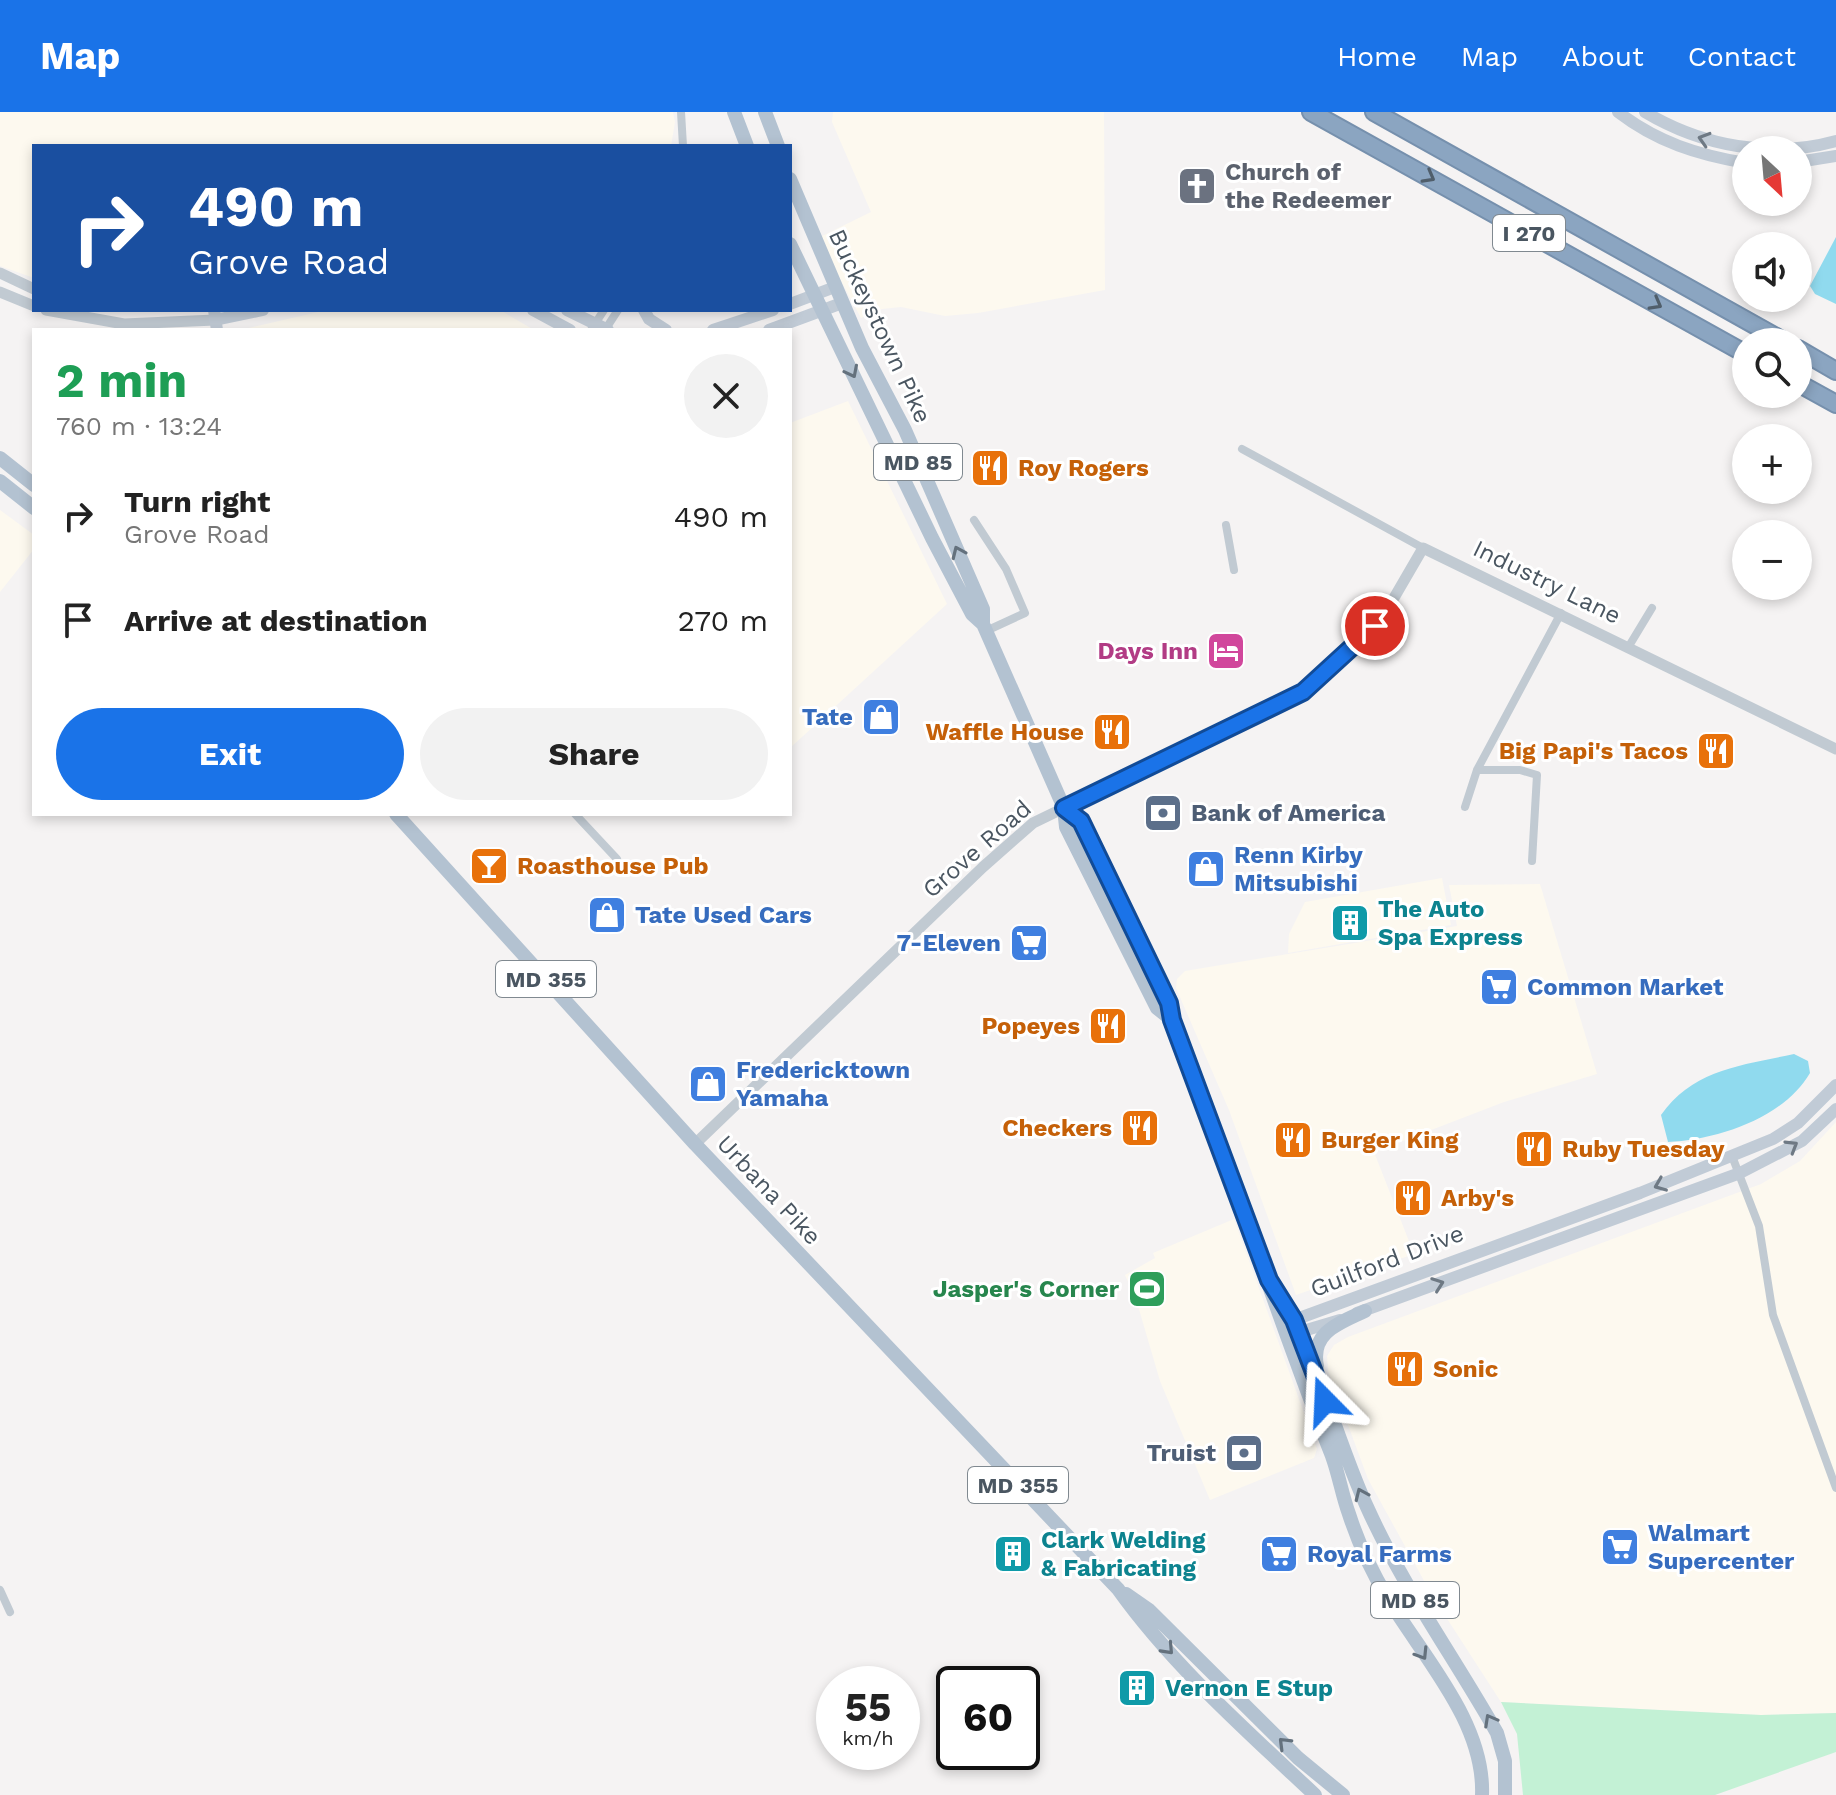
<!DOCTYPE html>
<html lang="en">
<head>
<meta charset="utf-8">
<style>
  :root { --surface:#fff; --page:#f2f2f2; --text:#222; --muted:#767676; --accent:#1a73e8 }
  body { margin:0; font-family:"Work Sans",sans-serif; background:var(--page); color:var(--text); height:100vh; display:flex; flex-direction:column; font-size:30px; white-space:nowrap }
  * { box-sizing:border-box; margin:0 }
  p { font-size:26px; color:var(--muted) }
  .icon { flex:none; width:44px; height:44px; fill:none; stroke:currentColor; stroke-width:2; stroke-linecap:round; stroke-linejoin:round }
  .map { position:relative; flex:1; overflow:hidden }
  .sheet { position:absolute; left:32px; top:216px; width:760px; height:488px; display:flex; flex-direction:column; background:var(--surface); border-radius:0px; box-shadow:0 4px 12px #0003 }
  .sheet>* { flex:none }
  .guide { position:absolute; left:32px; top:32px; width:760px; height:168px; border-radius:0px; box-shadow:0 4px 12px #0003; background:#1a4fa0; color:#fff; overflow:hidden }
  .needle { width:52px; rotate:154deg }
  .buttons { position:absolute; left:1732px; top:24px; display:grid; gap:16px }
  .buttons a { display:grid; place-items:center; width:80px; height:80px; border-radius:50%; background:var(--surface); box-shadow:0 4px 12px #0003; font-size:40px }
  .speed { position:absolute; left:816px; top:1554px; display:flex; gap:16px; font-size:40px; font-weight:700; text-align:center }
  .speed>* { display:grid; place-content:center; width:104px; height:104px; border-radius:50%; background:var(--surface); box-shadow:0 4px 12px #0003; line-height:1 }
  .speed small { font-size:20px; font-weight:400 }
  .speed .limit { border:4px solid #111; border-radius:12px; background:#fff; color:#111 }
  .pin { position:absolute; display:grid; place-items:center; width:68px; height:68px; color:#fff; margin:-34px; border:4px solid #fff; border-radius:50%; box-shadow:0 2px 8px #0007 }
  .me { position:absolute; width:88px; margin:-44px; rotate:339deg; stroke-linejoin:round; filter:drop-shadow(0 0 6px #0008) }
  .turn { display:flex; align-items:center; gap:28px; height:168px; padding:0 24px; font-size:36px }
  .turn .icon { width:104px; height:104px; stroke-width:2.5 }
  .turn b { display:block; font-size:56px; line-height:68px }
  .round { display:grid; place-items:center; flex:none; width:84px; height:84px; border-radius:42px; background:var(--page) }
  .head { display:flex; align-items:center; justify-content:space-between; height:136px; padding:0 24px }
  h1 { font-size:48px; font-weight:700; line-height:60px; color:#1e9e55 }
  .cta { display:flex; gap:16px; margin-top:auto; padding:16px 24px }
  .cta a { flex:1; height:92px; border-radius:48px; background:var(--accent); color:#fff; font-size:32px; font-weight:700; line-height:92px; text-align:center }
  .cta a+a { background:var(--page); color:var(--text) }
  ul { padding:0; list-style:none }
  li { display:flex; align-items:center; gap:24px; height:104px; padding:0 24px }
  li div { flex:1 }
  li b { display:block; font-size:30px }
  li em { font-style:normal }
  header { display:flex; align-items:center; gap:48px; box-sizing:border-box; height:112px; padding:0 40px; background:var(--accent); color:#fff }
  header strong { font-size:38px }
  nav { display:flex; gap:44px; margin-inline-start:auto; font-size:28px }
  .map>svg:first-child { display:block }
</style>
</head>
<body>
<header>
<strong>Map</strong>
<nav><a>Home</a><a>Map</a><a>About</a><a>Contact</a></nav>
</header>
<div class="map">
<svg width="1836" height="1683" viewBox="0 0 1836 1683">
  <rect width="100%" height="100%" fill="#f5f3f3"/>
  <path fill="#fdf9ef" d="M0 0H673L675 10 671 34H34V166L0 154Z
    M833 0H1104L1105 178 978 201 945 204 901 195 882 197 861 206 818 126 871 100 832 10Z
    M327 198H500L534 218H240Z
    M848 289 947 492 790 636V311Z
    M0 398 34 423V437L0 480Z
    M1442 766 1451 813 1288 841 1289 822 1305 790Z
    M1540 772 1597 962 1504 990 1374 1040 1414 1142 1296 1183 1229 998 1176 876 1177 867 1185 859 1457 814 1449 773Z
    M1836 1010V1601L1761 1603 1501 1590 1433 1485 1368 1367 1328 1259 1327 1244 1334 1233 1348 1225 1761 1072 1800 1049Z
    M1234 1107 1317 1337 1314 1346 1210 1388 1160 1269 1136 1187 1125 1163 1155 1146 1153 1141Z"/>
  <path fill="#c3f1d5" d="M1501 1590 1761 1603 1836 1601V1640L1715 1683H1523L1517 1622Z"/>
  <path fill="#90daee" d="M1836 125V192L1815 182 1810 174Z
    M1794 942 1808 949 1810 961C1784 1006 1717 1028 1668 1030L1661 1003C1693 957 1743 953 1794 942Z"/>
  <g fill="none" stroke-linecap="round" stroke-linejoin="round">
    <defs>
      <path id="motorway" d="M1311 0 1746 242
        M1374 0 1785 230
        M1798 237 1836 259
        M1798 271 1836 292"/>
    </defs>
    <use href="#motorway" stroke="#7690ad" stroke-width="20"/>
    <path stroke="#c1cad2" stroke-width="8" d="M681 0 683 34
      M591 218 604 198
      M605 218 618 198
      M1242 337 1423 436
      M974 408 1006 457 1025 501 986 519
      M1226 413 1234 458
      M1629 534 1652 496
      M1477 658H1520L1537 663 1532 749
      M1465 695 1477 658 1561 501
      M575 702 617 747
      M1732 1044 1759 1114 1773 1203 1836 1376
      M0 1478 10 1500"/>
    <path stroke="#c1cad2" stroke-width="11" d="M0 161 34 177
      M0 180 34 194
      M46 198 124 212 215 208
      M695 1032 983 755 1033 711 1303 580 1380 510 1423 436 1836 637"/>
    <path stroke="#c1cbd6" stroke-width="12" d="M1618 0C1657 30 1698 43 1746 51
      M1645 0C1702 34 1771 47 1836 29
      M1798 50 1836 44
      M790 192 835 175
      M214 198 217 218
      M533 198 570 218
      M567 198 608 218
      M644 198 649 207 666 218
      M215 208 263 198
      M713 218 773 198
      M769 218 842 191
      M1357 1201 1740 1061 1802 1029 1836 997
      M1288 1215 1294 1208 1640 1081 1773 1027 1798 1011 1836 973
      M1293 1222 1340 1208"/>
    <path stroke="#b3c2d1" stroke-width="14" d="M734 0 747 34
      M765 0 778 34
      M790 67 862 236 905 318 983 497V512
      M790 132 932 426 972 502 983 512 1064 696 1066 715 1157 896 1172 908
      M0 346 34 373
      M0 369 34 396
      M1064 696 1081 709 1169 891 1172 908C1229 1052 1275 1200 1332 1344 1339 1363 1342 1383 1349 1402 1358 1430 1372 1460 1387 1485 1422 1544 1485 1610 1482 1683
      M396 702 695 1032 1118 1477C1173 1554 1246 1618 1315 1683
      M1277 1182C1318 1246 1335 1325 1367 1395 1403 1475 1454 1545 1497 1621L1505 1649V1683
      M1317 1254C1310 1220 1340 1211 1365 1199
      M1126 1482 1149 1498 1298 1646 1343 1683"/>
    <use href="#motorway" stroke="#8ba5c1" stroke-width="16"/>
  </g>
  <defs><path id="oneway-chevron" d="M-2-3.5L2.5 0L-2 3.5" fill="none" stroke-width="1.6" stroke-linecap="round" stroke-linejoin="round" transform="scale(2)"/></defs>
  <g stroke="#6e7984">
    <use href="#oneway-chevron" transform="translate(1704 27) rotate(-163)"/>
    <use href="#oneway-chevron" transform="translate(1792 1034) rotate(-31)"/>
    <use href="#oneway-chevron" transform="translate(1660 1073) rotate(158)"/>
    <use href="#oneway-chevron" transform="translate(1438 1172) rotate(-20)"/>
  </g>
  <g stroke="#505e6b">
    <use href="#oneway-chevron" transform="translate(1429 65) rotate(29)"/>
    <use href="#oneway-chevron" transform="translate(1656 192) rotate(29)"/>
  </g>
  <g stroke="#64717d">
    <use href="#oneway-chevron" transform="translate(852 260) rotate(63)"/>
    <use href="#oneway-chevron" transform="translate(958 440) rotate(-114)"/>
    <use href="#oneway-chevron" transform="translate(1361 1382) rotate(-114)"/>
    <use href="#oneway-chevron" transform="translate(1168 1537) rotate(47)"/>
    <use href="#oneway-chevron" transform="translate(1422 1542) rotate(58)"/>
    <use href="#oneway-chevron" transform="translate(1490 1608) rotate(-119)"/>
    <use href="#oneway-chevron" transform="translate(1284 1631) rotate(-135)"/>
  </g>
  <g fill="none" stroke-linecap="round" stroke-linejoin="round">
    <defs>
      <path id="route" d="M1325 1289 1294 1208 1269 1168 1172 908 1169 891 1081 709 1064 696 1303 580 1375 514"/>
    </defs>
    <use href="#route" stroke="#114b97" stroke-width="20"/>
    <use href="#route" stroke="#1a73e8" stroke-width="14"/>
  </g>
  <defs>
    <symbol id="church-square" viewBox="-11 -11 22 22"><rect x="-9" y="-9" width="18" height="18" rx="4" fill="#6b7280" stroke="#fff"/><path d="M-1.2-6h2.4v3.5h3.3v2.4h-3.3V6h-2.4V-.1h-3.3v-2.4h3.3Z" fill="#fff"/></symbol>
    <symbol id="restaurant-square" viewBox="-11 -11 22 22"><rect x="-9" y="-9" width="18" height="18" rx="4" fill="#e8710a" stroke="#fff"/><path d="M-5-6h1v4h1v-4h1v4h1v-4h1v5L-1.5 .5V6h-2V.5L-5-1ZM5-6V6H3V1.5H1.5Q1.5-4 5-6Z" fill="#fff"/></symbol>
    <symbol id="hotel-square" viewBox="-11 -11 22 22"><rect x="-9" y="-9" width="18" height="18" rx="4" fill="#d1479c" stroke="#fff"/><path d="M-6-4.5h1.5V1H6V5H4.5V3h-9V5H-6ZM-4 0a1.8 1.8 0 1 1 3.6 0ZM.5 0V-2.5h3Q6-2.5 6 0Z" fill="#fff"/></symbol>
    <symbol id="shop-square" viewBox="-11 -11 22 22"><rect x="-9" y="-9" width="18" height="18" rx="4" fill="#3f7fe0" stroke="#fff"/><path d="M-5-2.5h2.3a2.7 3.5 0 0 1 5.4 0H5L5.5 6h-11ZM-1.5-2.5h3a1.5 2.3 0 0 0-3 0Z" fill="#fff"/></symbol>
    <symbol id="bank-square" viewBox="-11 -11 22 22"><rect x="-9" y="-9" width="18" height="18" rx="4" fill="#5c6f8a" stroke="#fff"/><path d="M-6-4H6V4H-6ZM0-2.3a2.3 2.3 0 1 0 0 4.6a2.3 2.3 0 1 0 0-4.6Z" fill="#fff"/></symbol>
    <symbol id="bar-square" viewBox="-11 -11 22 22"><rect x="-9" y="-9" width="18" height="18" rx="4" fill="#e8710a" stroke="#fff"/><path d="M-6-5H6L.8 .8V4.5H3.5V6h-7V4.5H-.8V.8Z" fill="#fff"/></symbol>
    <symbol id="building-square" viewBox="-11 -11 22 22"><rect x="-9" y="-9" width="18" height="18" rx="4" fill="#0f9aa8" stroke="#fff"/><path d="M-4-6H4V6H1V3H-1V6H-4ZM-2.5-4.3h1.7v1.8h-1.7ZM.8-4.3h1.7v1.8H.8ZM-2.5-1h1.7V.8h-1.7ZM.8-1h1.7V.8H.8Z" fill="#fff"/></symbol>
    <symbol id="supermarket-square" viewBox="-11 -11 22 22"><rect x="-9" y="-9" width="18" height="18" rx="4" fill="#3f7fe0" stroke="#fff"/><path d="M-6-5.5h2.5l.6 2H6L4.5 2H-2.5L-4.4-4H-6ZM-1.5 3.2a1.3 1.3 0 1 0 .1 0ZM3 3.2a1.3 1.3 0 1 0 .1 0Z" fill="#fff"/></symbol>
    <symbol id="stadium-square" viewBox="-11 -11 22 22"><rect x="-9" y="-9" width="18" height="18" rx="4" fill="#2e9e5b" stroke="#fff"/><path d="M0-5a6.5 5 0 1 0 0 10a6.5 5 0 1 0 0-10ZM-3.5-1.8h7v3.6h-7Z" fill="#fff"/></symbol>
  </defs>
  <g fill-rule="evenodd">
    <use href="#church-square" x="1175" y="52" width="44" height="44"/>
    <use href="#restaurant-square" x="968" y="334" width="44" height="44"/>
    <use href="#hotel-square" x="1204" y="517" width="44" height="44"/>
    <use href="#shop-square" x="859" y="583" width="44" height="44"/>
    <use href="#restaurant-square" x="1090" y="598" width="44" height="44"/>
    <use href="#restaurant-square" x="1694" y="617" width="44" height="44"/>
    <use href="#bank-square" x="1141" y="679" width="44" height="44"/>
    <use href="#bar-square" x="467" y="732" width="44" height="44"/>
    <use href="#shop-square" x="1184" y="735" width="44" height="44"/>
    <use href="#shop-square" x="585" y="781" width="44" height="44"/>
    <use href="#building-square" x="1328" y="789" width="44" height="44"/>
    <use href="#supermarket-square" x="1007" y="809" width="44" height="44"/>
    <use href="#supermarket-square" x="1477" y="853" width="44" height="44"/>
    <use href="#restaurant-square" x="1086" y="892" width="44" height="44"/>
    <use href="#shop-square" x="686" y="950" width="44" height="44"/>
    <use href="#restaurant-square" x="1118" y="994" width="44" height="44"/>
    <use href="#restaurant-square" x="1271" y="1006" width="44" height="44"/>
    <use href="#restaurant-square" x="1512" y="1015" width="44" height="44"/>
    <use href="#restaurant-square" x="1391" y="1064" width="44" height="44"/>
    <use href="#stadium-square" x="1125" y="1155" width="44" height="44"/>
    <use href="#restaurant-square" x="1383" y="1235" width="44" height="44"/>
    <use href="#bank-square" x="1222" y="1319" width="44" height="44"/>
    <use href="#supermarket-square" x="1598" y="1413" width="44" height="44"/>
    <use href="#building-square" x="991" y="1420" width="44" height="44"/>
    <use href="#supermarket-square" x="1257" y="1420" width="44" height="44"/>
    <use href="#building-square" x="1115" y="1554" width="44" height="44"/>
  </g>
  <g text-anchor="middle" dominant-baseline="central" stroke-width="6" stroke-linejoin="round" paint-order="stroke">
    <g fill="#fff" stroke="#808990" stroke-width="2">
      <rect x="1493" y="103" width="72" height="36" rx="6"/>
      <rect x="874" y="332" width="88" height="36" rx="6"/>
      <rect x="496" y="849" width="100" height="36" rx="6"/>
      <rect x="968" y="1355" width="100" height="36" rx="6"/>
      <rect x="1371" y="1470" width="88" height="36" rx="6"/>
    </g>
    <g font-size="22" font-weight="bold" fill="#4a5661">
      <text x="1529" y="121">I 270</text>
      <text x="918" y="350">MD 85</text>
      <text x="546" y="867">MD 355</text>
      <text x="1018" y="1373">MD 355</text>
      <text x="1415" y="1488">MD 85</text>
    </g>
    <g font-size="24" font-weight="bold" fill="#5b616d" stroke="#fff" text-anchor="start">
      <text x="1225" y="60">Church of<tspan x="1225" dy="28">the Redeemer</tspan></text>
    </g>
    <g font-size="24" fill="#4a5661" stroke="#fff">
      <text transform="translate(880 214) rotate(65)">Buckeystown Pike</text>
      <text transform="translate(1547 470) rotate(26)">Industry Lane</text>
      <text transform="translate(977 737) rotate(-41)">Grove Road</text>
      <text transform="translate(769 1078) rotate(47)">Urbana Pike</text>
      <text transform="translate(1387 1149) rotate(-21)">Guilford Drive</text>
    </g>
    <g font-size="24" font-weight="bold" fill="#c56008" stroke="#fff" text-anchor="start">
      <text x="1018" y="356">Roy Rogers</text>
      <text x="1084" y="620" text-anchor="end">Waffle House</text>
      <text x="1688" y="639" text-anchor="end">Big Papi's Tacos</text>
      <text x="517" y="754">Roasthouse Pub</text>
      <text x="1080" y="914" text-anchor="end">Popeyes</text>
      <text x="1112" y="1016" text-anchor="end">Checkers</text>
      <text x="1321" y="1028">Burger King</text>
      <text x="1562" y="1037">Ruby Tuesday</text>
      <text x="1441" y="1086">Arby's</text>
      <text x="1433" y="1257">Sonic</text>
    </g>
    <g font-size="24" font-weight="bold" fill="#b23c85" stroke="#fff" text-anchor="end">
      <text x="1198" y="539">Days Inn</text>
    </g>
    <g font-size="24" font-weight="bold" fill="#366cbe" stroke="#fff" text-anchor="start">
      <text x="853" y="605" text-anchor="end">Tate</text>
      <text x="1234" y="743">Renn Kirby<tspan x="1234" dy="28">Mitsubishi</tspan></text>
      <text x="635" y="803">Tate Used Cars</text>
      <text x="1001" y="831" text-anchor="end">7-Eleven</text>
      <text x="1527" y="875">Common Market</text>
      <text x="736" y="958">Fredericktown<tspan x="736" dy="28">Yamaha</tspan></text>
      <text x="1648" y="1421">Walmart<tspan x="1648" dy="28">Supercenter</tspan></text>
      <text x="1307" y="1442">Royal Farms</text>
    </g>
    <g font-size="24" font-weight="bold" fill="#4e5e75" stroke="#fff" text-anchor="start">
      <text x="1191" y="701">Bank of America</text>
      <text x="1216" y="1341" text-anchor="end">Truist</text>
    </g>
    <g font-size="24" font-weight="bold" fill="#0d838f" stroke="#fff" text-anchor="start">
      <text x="1378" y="797">The Auto<tspan x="1378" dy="28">Spa Express</tspan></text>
      <text x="1041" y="1428">Clark Welding<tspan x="1041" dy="28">&amp; Fabricating</tspan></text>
      <text x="1165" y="1576">Vernon E Stup</text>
    </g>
    <g font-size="24" font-weight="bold" fill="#27864d" stroke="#fff" text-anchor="end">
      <text x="1119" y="1177">Jasper's Corner</text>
    </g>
  </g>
</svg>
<div class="buttons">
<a><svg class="needle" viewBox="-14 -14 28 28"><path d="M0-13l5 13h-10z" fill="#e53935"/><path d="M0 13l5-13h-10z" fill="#767676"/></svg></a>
<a><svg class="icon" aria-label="sound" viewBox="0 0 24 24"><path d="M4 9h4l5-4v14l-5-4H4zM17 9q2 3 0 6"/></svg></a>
<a><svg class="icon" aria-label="search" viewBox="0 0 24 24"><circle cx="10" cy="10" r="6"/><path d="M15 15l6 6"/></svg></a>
<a>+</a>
<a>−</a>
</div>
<div class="speed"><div>55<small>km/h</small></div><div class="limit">60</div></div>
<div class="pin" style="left:1375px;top:514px;background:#d93025"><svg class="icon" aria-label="arrive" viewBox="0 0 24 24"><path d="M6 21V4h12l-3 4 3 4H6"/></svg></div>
<svg class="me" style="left:1325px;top:1289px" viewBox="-20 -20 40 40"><path d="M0-17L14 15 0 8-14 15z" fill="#1a73e8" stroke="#fff" stroke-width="4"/></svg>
<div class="guide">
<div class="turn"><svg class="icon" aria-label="right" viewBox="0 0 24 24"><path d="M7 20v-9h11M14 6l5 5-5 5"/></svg><div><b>490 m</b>Grove Road</div></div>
</div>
<section class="sheet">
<div class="head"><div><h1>2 min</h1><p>760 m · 13:24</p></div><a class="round"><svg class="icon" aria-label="close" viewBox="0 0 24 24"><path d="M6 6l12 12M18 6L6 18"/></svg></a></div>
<ul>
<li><svg class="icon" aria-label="right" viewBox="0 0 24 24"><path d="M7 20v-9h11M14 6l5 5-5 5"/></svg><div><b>Turn right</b><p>Grove Road</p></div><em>490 m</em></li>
<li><svg class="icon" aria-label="arrive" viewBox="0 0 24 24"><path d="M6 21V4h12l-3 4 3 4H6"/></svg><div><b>Arrive at destination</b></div><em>270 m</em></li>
</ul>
<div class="cta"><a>Exit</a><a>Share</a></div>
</section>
</div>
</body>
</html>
